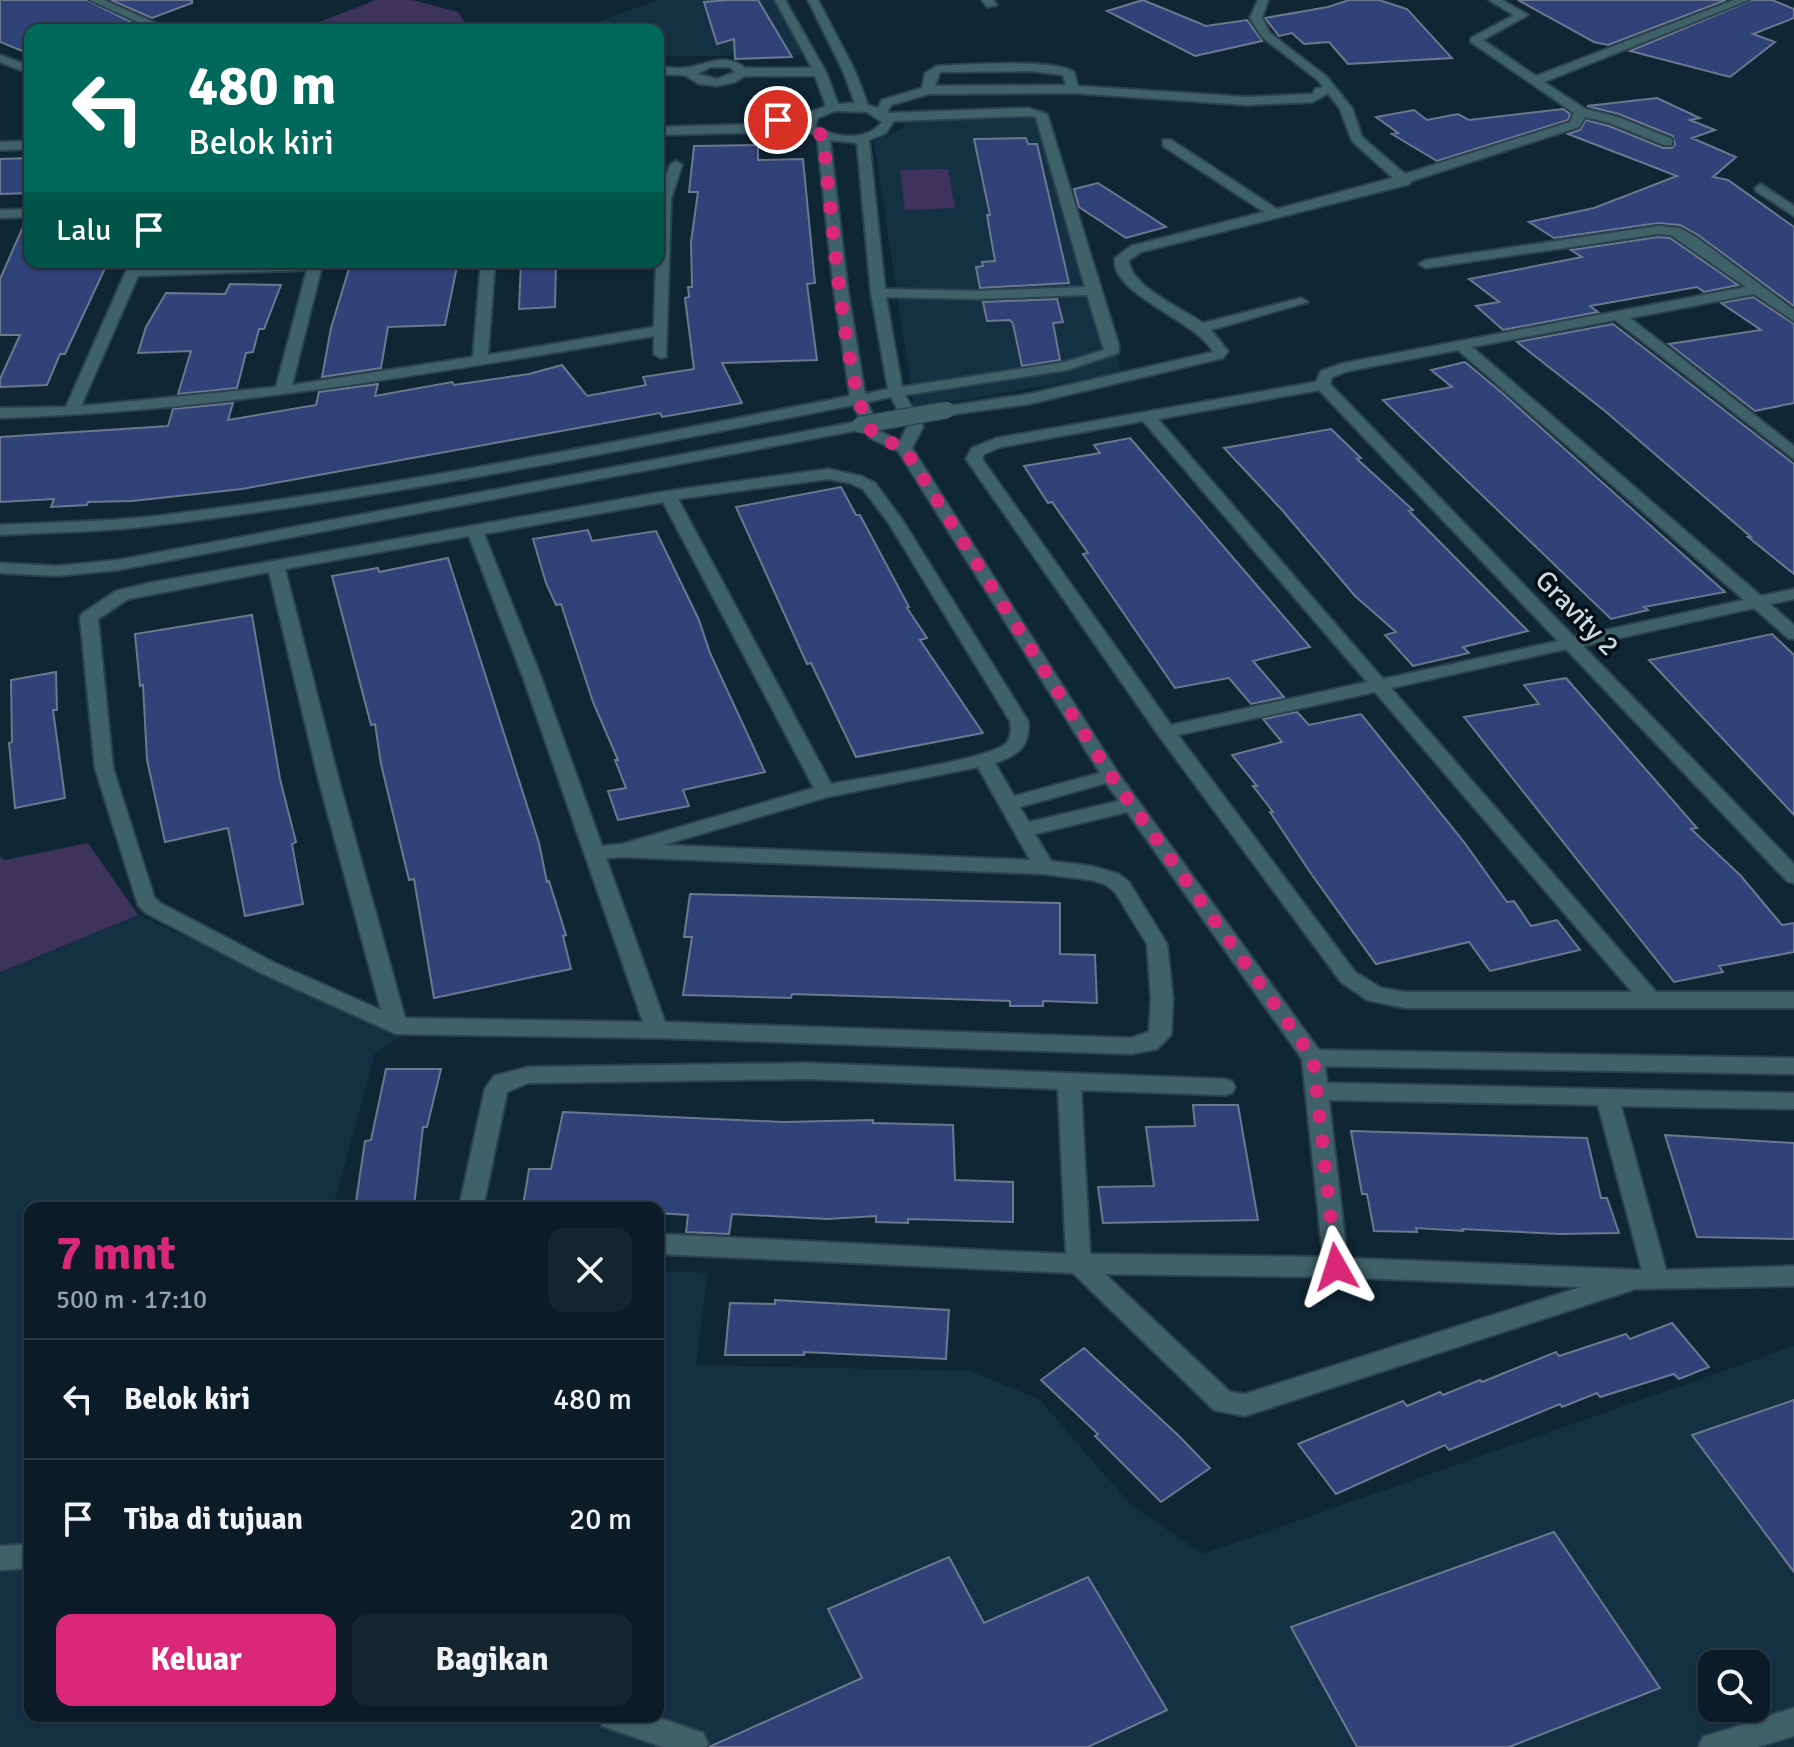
<!DOCTYPE html>
<html lang="id">
<head>
<meta charset="utf-8">
<style>
  :root { --surface:#0b1c28; --page:#142530; --text:#f1f3f6; --muted:#9aa1a8; --line:#2b3a45; --accent:#db2777 }
  body { margin:0; font-family:Signika,sans-serif; background:var(--page); color:var(--text); height:100vh; display:flex; flex-direction:column; font-size:30px; white-space:nowrap }
  * { box-sizing:border-box; margin:0 }
  p { font-size:26px; color:var(--muted) }
  .icon { flex:none; width:44px; height:44px; fill:none; stroke:currentColor; stroke-width:2; stroke-linecap:round; stroke-linejoin:round }
  .map { position:relative; flex:1; overflow:hidden }
  .sheet { position:absolute; left:24px; top:1202px; width:640px; height:520px; display:flex; flex-direction:column; background:var(--surface); border-radius:16px; box-shadow:0 2px 6px #0004,0 0 0 2px var(--line) }
  .sheet>* { flex:none }
  .hud { position:absolute; left:24px; top:24px; width:640px; height:244px; border-radius:16px; box-shadow:0 2px 6px #0004,0 0 0 2px var(--line); background:#00695c; color:#fff; overflow:hidden }
  .buttons { position:absolute; left:1698px; top:1650px; display:grid; gap:16px }
  .buttons a { display:grid; place-items:center; width:72px; height:72px; border-radius:16px; background:var(--surface); box-shadow:0 2px 6px #0004,0 0 0 2px var(--line); font-size:40px }
  .pin { position:absolute; display:grid; place-items:center; width:68px; height:68px; color:#fff; margin:-34px; border:4px solid #fff; border-radius:50%; box-shadow:0 2px 8px #0007 }
  .me { position:absolute; width:88px; margin:-44px; rotate:354deg; stroke-linejoin:round; filter:drop-shadow(0 0 6px #0008) }
  .turn { display:flex; align-items:center; gap:28px; height:168px; padding:0 32px; font-size:36px }
  .turn .icon { width:104px; height:104px; stroke-width:2.5 }
  .turn b { display:block; font-size:56px; line-height:68px }
  .then { display:flex; align-items:center; height:76px; padding:0 32px; background:#0003; gap:16px; font-size:30px }
  .round { display:grid; place-items:center; flex:none; width:84px; height:84px; border-radius:16px; background:var(--page) }
  .summary { display:flex; align-items:center; justify-content:space-between; height:136px; padding:0 32px }
  h1 { font-size:48px; font-weight:700; line-height:60px; color:var(--accent) }
  .button { display:flex; gap:16px; margin-top:auto; padding:16px 32px }
  .button a { flex:1; height:92px; border-radius:16px; background:var(--accent); color:#fff; font-size:32px; font-weight:700; line-height:92px; text-align:center }
  .button a+a { background:var(--page); color:var(--text) }
  ul { padding:0; list-style:none }
  li { display:flex; align-items:center; gap:24px; height:120px; padding:0 32px; border-top:2px solid var(--line) }
  li div { flex:1 }
  li b { display:block; font-size:30px }
  li em { font-style:normal }
  .map>svg:first-child { display:block }
</style>
</head>
<body>
<div class="map">
<svg width="1794" height="1747" viewBox="0 0 1794 1747">
  <rect width="100%" height="100%" fill="#0f2635"/>
  <path fill="#143144" fill-rule="evenodd" d="M658 0H783L812 55 658 56V30H575Z
    M1050 113 1121 373 914 408 874 140 904 128V120Z
    M138 915 402 1036 375 1053 333 1208H30V1716H658V1271L708 1273 696 1365 970 1371 1039 1399 1132 1506 1203 1554 1794 1346V1747H0V972ZM1712 1664H1756V1708H1712Z"/>
  <path fill="#3e335d" d="M376 0H412L458 12 466 25 497 27V30H299Z
    M948 169 955 208 905 210 900 170Z
    M88 843 138 915 0 972V857L5 860Z"/>
  <path fill="#304378" stroke="#6c7790" stroke-width="2" d="M0 0H87L135 24 119 30H30V54L0 42Z
    M111 0H192V3L152 18Z
    M728 0H758L792 57 735 59 734 39 717 44 704 2Z
    M1143 0 1206 26 1247 20 1262 41 1195 56 1107 11Z
    M1349 0H1379L1407 9 1452 58 1348 64 1329 42 1304 44 1292 33 1279 36 1265 18 1328 7Z
    M1518 0H1726L1608 45 1594 42Z
    M1752 0H1772L1794 9V18L1753 34 1775 42 1730 77 1630 51Z
    M1657 98 1700 118 1690 120 1715 130 1692 138 1736 157 1713 177 1728 180 1794 227V306L1698 235 1680 225 1658 223 1554 238 1529 222 1594 208 1677 176 1568 134 1580 130 1586 120 1609 126 1663 148H1672L1675 145 1673 136 1619 114 1587 106Z
    M1563 109 1570 114 1568 120 1437 161 1392 134 1398 133 1376 117 1414 110 1427 120 1458 114 1469 120Z
    M1026 138 1028 144H1037L1069 283 980 288 976 267 983 266 982 262 995 261 987 215H990L974 139Z
    M758 145V160L803 159 815 283 807 284 817 360 722 363 742 403 662 417 660 413 242 489 132 501 88 502 87 505 51 507 54 499 0 502V437L168 426 173 409 233 403 228 420 316 405 319 392 378 384 375 396 452 382 454 385 529 374 562 365 587 396 646 385 643 377 694 369 685 298 689 297 688 287H692L691 242 698 192H689L694 146Z
    M30 158V193L0 194V159Z
    M1098 183 1166 227 1126 238 1079 207 1074 189Z
    M26 220H30V262H108L65 354H60L47 385 0 387V379L20 335H0V279Z
    M1658 237 1670 238 1738 285 1704 292 1697 287 1590 306 1598 312 1503 330 1476 306 1499 302 1469 279 1582 257 1571 250Z
    M351 262H458L445 325 388 327 381 368 322 377 331 328Z
    M521 262H556L555 307 519 309Z
    M230 284 281 285 264 329H259L253 352 246 353 237 388 178 394 191 351 138 353 146 327 166 293 225 294Z
    M1753 297 1794 324V403L1755 411 1669 344 1761 330 1721 303Z
    M1057 299 1063 322 1053 323 1060 360 1022 366 1013 324 1010 320 987 321 983 302Z
    M1613 324 1794 464V574L1748 537H1751L1605 411 1517 342Z
    M1465 362 1501 392 1725 592 1644 607 1648 610 1611 619 1383 400 1452 387 1431 370Z
    M1331 429 1361 458 1357 459 1413 510 1409 511 1528 631 1463 647 1469 653 1413 666 1385 635 1396 632 1355 596 1282 510 1224 448Z
    M1130 438 1310 647 1253 661 1284 697 1251 704 1229 678 1175 688 1083 554 1088 553 1052 502 1048 503 1024 466 1100 453 1094 445Z
    M841 487 856 515H860L909 607 907 608 927 638 920 640 983 733 856 757 811 663 807 664 736 507Z
    M588 530 592 541 656 531 699 620 710 653 765 772 683 790 689 806 618 820 608 791 626 788 615 760H618L593 702 561 604 556 605 546 583 533 539Z
    M448 558 539 843 547 882 549 881 566 935 563 936 571 969 434 998 414 879 409 880 381 764 375 724 371 725 332 576 378 568 379 572Z
    M252 615 280 779 296 842 292 844 303 904 245 916 228 828 165 842 147 760 143 685 140 686 135 634Z
    M1772 634 1794 655V815L1649 660Z
    M56 672 57 710H53L65 798 15 808 9 743 12 742 11 680Z
    M1566 678 1697 828 1691 829 1740 875 1782 925 1794 923V952L1719 966 1723 972 1674 982 1464 717 1539 704 1524 685Z
    M1297 712 1309 725 1361 714 1464 842 1507 902 1514 901 1531 926 1557 920 1580 950 1490 971 1469 942 1376 964 1312 875 1270 812H1273L1253 786H1257L1232 755 1282 742 1263 719Z
    M690 894 1060 903V954L1095 955 1097 1003 1043 1001V1006H1010V1001L792 994 791 998 683 995 692 937H684Z
    M386 1069H441L427 1127H423L415 1198 412 1208H355L365 1141 371 1140Z
    M1193 1105H1238L1258 1220 1103 1223 1098 1187 1154 1186 1146 1127 1195 1126Z
    M563 1112 783 1122 873 1120V1123L953 1125 955 1180 1013 1182V1222L908 1219V1223L876 1222V1216L827 1219 732 1214 729 1234 686 1232 688 1215 658 1213V1208L523 1206 529 1169H551Z
    M1351 1131 1587 1138 1601 1198H1607L1619 1233 1559 1234 1462 1229 1463 1231 1416 1228 1417 1232 1374 1231 1367 1194H1362Z
    M1665 1135 1794 1143V1239L1697 1237Z
    M775 1300 949 1310 946 1359 804 1352V1355H725L730 1303 775 1304Z
    M1672 1323 1709 1367 1679 1379 1674 1374 1600 1397 1597 1393 1562 1407 1560 1404 1449 1450 1445 1445 1336 1494 1298 1444 1403 1401 1407 1406 1440 1392 1443 1395 1480 1380 1482 1382 1556 1352 1559 1356 1626 1334 1630 1339Z
    M1084 1348 1179 1436 1210 1468 1161 1502 1095 1436 1098 1434 1041 1380Z
    M1794 1400V1572L1692 1435Z
    M1554 1532 1660 1688 1509 1747H1357L1291 1627Z
    M949 1557 984 1623 1088 1577 1167 1710 1088 1747H709L862 1678 828 1609Z"/>
  <g fill="none" stroke-linecap="round" stroke-linejoin="round">
    <defs>
      <path id="minor" d="M90 0H104L171 30H155Z
        M775 0H785L826 72 838 104 855 103 843 71 808 0H818L855 71 868 105 878 108 882 100 922 88 925 73 937 66C966 65 1053 58 1074 72L1078 86 1247 97 1313 94 1315 89 1323 87 1319 81 1262 37 1250 18 1258 0H1268L1262 18 1270 33 1327 77 1352 108 1362 137 1405 174 1570 122 1574 113 1471 42V38L1514 15 1489 0H1502L1528 15 1483 40 1536 76 1734 0H1749L1544 82 1585 109 1618 117 1672 139V145H1664L1610 123 1585 117 1579 127 1411 181 1410 184 1141 252 1129 260C1129 286 1183 309 1203 323L1301 298 1308 302 1211 330 1228 351 1223 358 1029 404 947 415 939 410 942 407 1029 394 1213 352C1197 320 1110 295 1115 258L1131 246 1264 212 1163 146V140H1171L1277 209 1393 178 1352 141 1340 109 1328 93 1313 102 1247 105 1073 93 929 94 891 105 887 113 1028 108 1047 114 1119 346 1118 353 1067 370 905 395 923 427 912 448 1118 773 1319 1050 1794 1058V1074L1325 1066 1327 1083 1794 1093V1109L1621 1106 1666 1270 1794 1266V1286L1635 1289 1245 1416 1214 1410 1073 1273 658 1254V1234L1066 1254 1058 1089 806 1079 528 1083 507 1092 483 1208H459L485 1089 494 1076 528 1067 806 1063 1224 1079 1232 1081 1235 1087 1232 1093 1224 1095 1081 1090 1090 1254 1323 1257 1302 1059 1127 812 1035 834 1051 861 1091 866 1119 874 1129 882 1167 944 1173 999 1171 1035 1157 1049 1131 1054 657 1038 396 1034 261 973 146 913 138 905 95 768 80 617 83 613 116 591 149 583 668 491 828 469 861 476 875 483 903 521 1028 721C1031 746 1017 756 995 763L1014 796 1100 773 898 451 870 438 864 429 118 570 57 576 0 573V563L57 566 118 560 861 421 853 405C623 450 391 497 158 525 106 532 52 532 0 535V525C52 522 105 522 157 516 390 488 620 441 850 396L834 291 817 136 806 131 658 135V127L804 123 808 113 826 106 815 76H745L735 82 717 86 699 84 685 75 658 74V66C666 67 676 69 684 68 705 66 725 51 745 68H812ZM711 67H730L735 72 717 79 697 74ZM1031 71 1063 75 1066 85 935 86 940 72ZM835 111 867 112 882 122C867 142 834 138 815 126L818 118ZM1028 116 1036 117 1085 287 978 291 885 289 869 140 886 133 894 121ZM830 140 857 143 871 293 888 389 865 394 848 291ZM1087 295 1104 350 1065 362 902 387 886 297 978 299ZM891 397 907 427 900 441 881 432 867 402ZM828 479 850 483 863 489 888 522 1010 721C1011 729 1012 738 1005 744 988 760 861 778 831 784L678 499ZM663 502 814 788 622 844 602 846 541 677 484 534ZM469 536 523 677 643 1022 405 1018 339 781 285 569ZM269 572 319 781 381 1010 275 963 160 903 154 897 113 768 98 619 128 599ZM978 767 1030 860 663 845 827 797ZM1106 783 1119 801 1029 822 1020 807ZM623 857 1044 874 1091 880 1105 884 1115 892 1147 944 1151 999 1149 1032 1131 1038 665 1022 606 858ZM1329 1100 1598 1105 1642 1270 1347 1258ZM1105 1274 1336 1277 1581 1287 1245 1394 1230 1392Z
        M982 0H993L997 5 987 7Z
        M0 55 30 66V74L0 62Z
        M30 141V149L0 150V142Z
        M676 161 682 165 671 199 666 357 661 358 654 354V336C436 372 221 411 0 418V408L66 407 130 262H144L142 268 323 262 292 385 473 357 481 262H495L488 355 654 327 658 198 670 165ZM307 270 276 387 81 406 138 276Z
        M1761 184 1794 206V216L1756 191 1755 188Z
        M30 209V217L0 218V210Z
        M1658 226 1679 228 1696 237 1794 310V321L1754 294 1630 318 1794 446V459L1615 320 1472 347 1761 596 1794 589V599L1770 604 1794 625V639L1788 638 1754 608 1583 646 1794 864V883L1787 881 1566 649 1391 688 1656 992H1794V1008H1405L1367 1000 1341 982 1159 736 966 459 972 448 997 438 1316 382 1321 371 1344 363 1746 287 1671 235 1658 234 1426 268 1419 264 1426 260ZM1458 350 1744 600 1574 637 1330 384 1332 377 1348 371ZM1319 390 1558 641 1383 679 1158 419ZM1143 421 1367 682 1171 725 982 459 984 454 1001 447ZM1375 692 1632 992H1405L1381 988 1355 972 1178 735Z
        M30 1544V1568L0 1570V1546Z
        M1794 1708V1736L1758 1747H1698L1703 1737Z
        M598 1716H654L703 1733 708 1743 706 1747H663L602 1726Z"/>
    </defs>
    <use href="#minor" stroke="#2d4251" stroke-width="4"/>
    <use href="#minor" fill="#3f6269" fill-rule="evenodd"/>
    <defs>
      <path id="minor-bridge" d="M860 425 947 410"/>
    </defs>
    <use href="#minor-bridge" stroke="#2d4251" stroke-width="19" stroke-linecap="butt"/>
    <use href="#minor-bridge" stroke="#3f6269" stroke-width="16"/>
  </g>
  <g fill="none" stroke-linecap="round" stroke-linejoin="round">
    <path stroke="#db2777" stroke-width="14" stroke-dasharray="0 25.2" d="M778 120H808L809 127 823 136C829 185 845 411 876 436 883 441 896 444 904 448L1111 776 1313 1058 1336 1267"/>
  </g>
  <g text-anchor="middle" dominant-baseline="central" stroke-width="7" stroke-linejoin="round" paint-order="stroke">
    <g font-size="28" fill="#cad8e2" stroke="#050e15">
      <text transform="translate(1577 613) rotate(46)">Gravity 2</text>
    </g>
  </g>
</svg>
<div class="buttons">
<a><svg class="icon" aria-label="search" viewBox="0 0 24 24"><circle cx="10" cy="10" r="6"/><path d="M15 15l6 6"/></svg></a>
</div>
<div class="pin" style="left:778px;top:120px;background:#d93025"><svg class="icon" aria-label="arrive" viewBox="0 0 24 24"><path d="M6 21V4h12l-3 4 3 4H6"/></svg></div>
<svg class="me" style="left:1336px;top:1267px" viewBox="-20 -20 40 40"><path d="M0-17L14 15 0 8-14 15z" fill="#db2777" stroke="#fff" stroke-width="4"/></svg>
<div class="hud">
<div class="turn"><svg class="icon" aria-label="left" viewBox="0 0 24 24"><path d="M17 20v-9H6M10 6l-5 5 5 5"/></svg><div><b>480 m</b>Belok kiri</div></div>
<div class="then">Lalu<svg class="icon" aria-label="arrive" viewBox="0 0 24 24"><path d="M6 21V4h12l-3 4 3 4H6"/></svg></div>
</div>
<section class="sheet">
<div class="summary"><div><h1>7 mnt</h1><p>500 m · 17:10</p></div><a class="round"><svg class="icon" aria-label="close" viewBox="0 0 24 24"><path d="M6 6l12 12M18 6L6 18"/></svg></a></div>
<ul>
<li><svg class="icon" aria-label="left" viewBox="0 0 24 24"><path d="M17 20v-9H6M10 6l-5 5 5 5"/></svg><div><b>Belok kiri</b></div><em>480 m</em></li>
<li><svg class="icon" aria-label="arrive" viewBox="0 0 24 24"><path d="M6 21V4h12l-3 4 3 4H6"/></svg><div><b>Tiba di tujuan</b></div><em>20 m</em></li>
</ul>
<div class="button"><a>Keluar</a><a>Bagikan</a></div>
</section>
</div>
</body>
</html>
